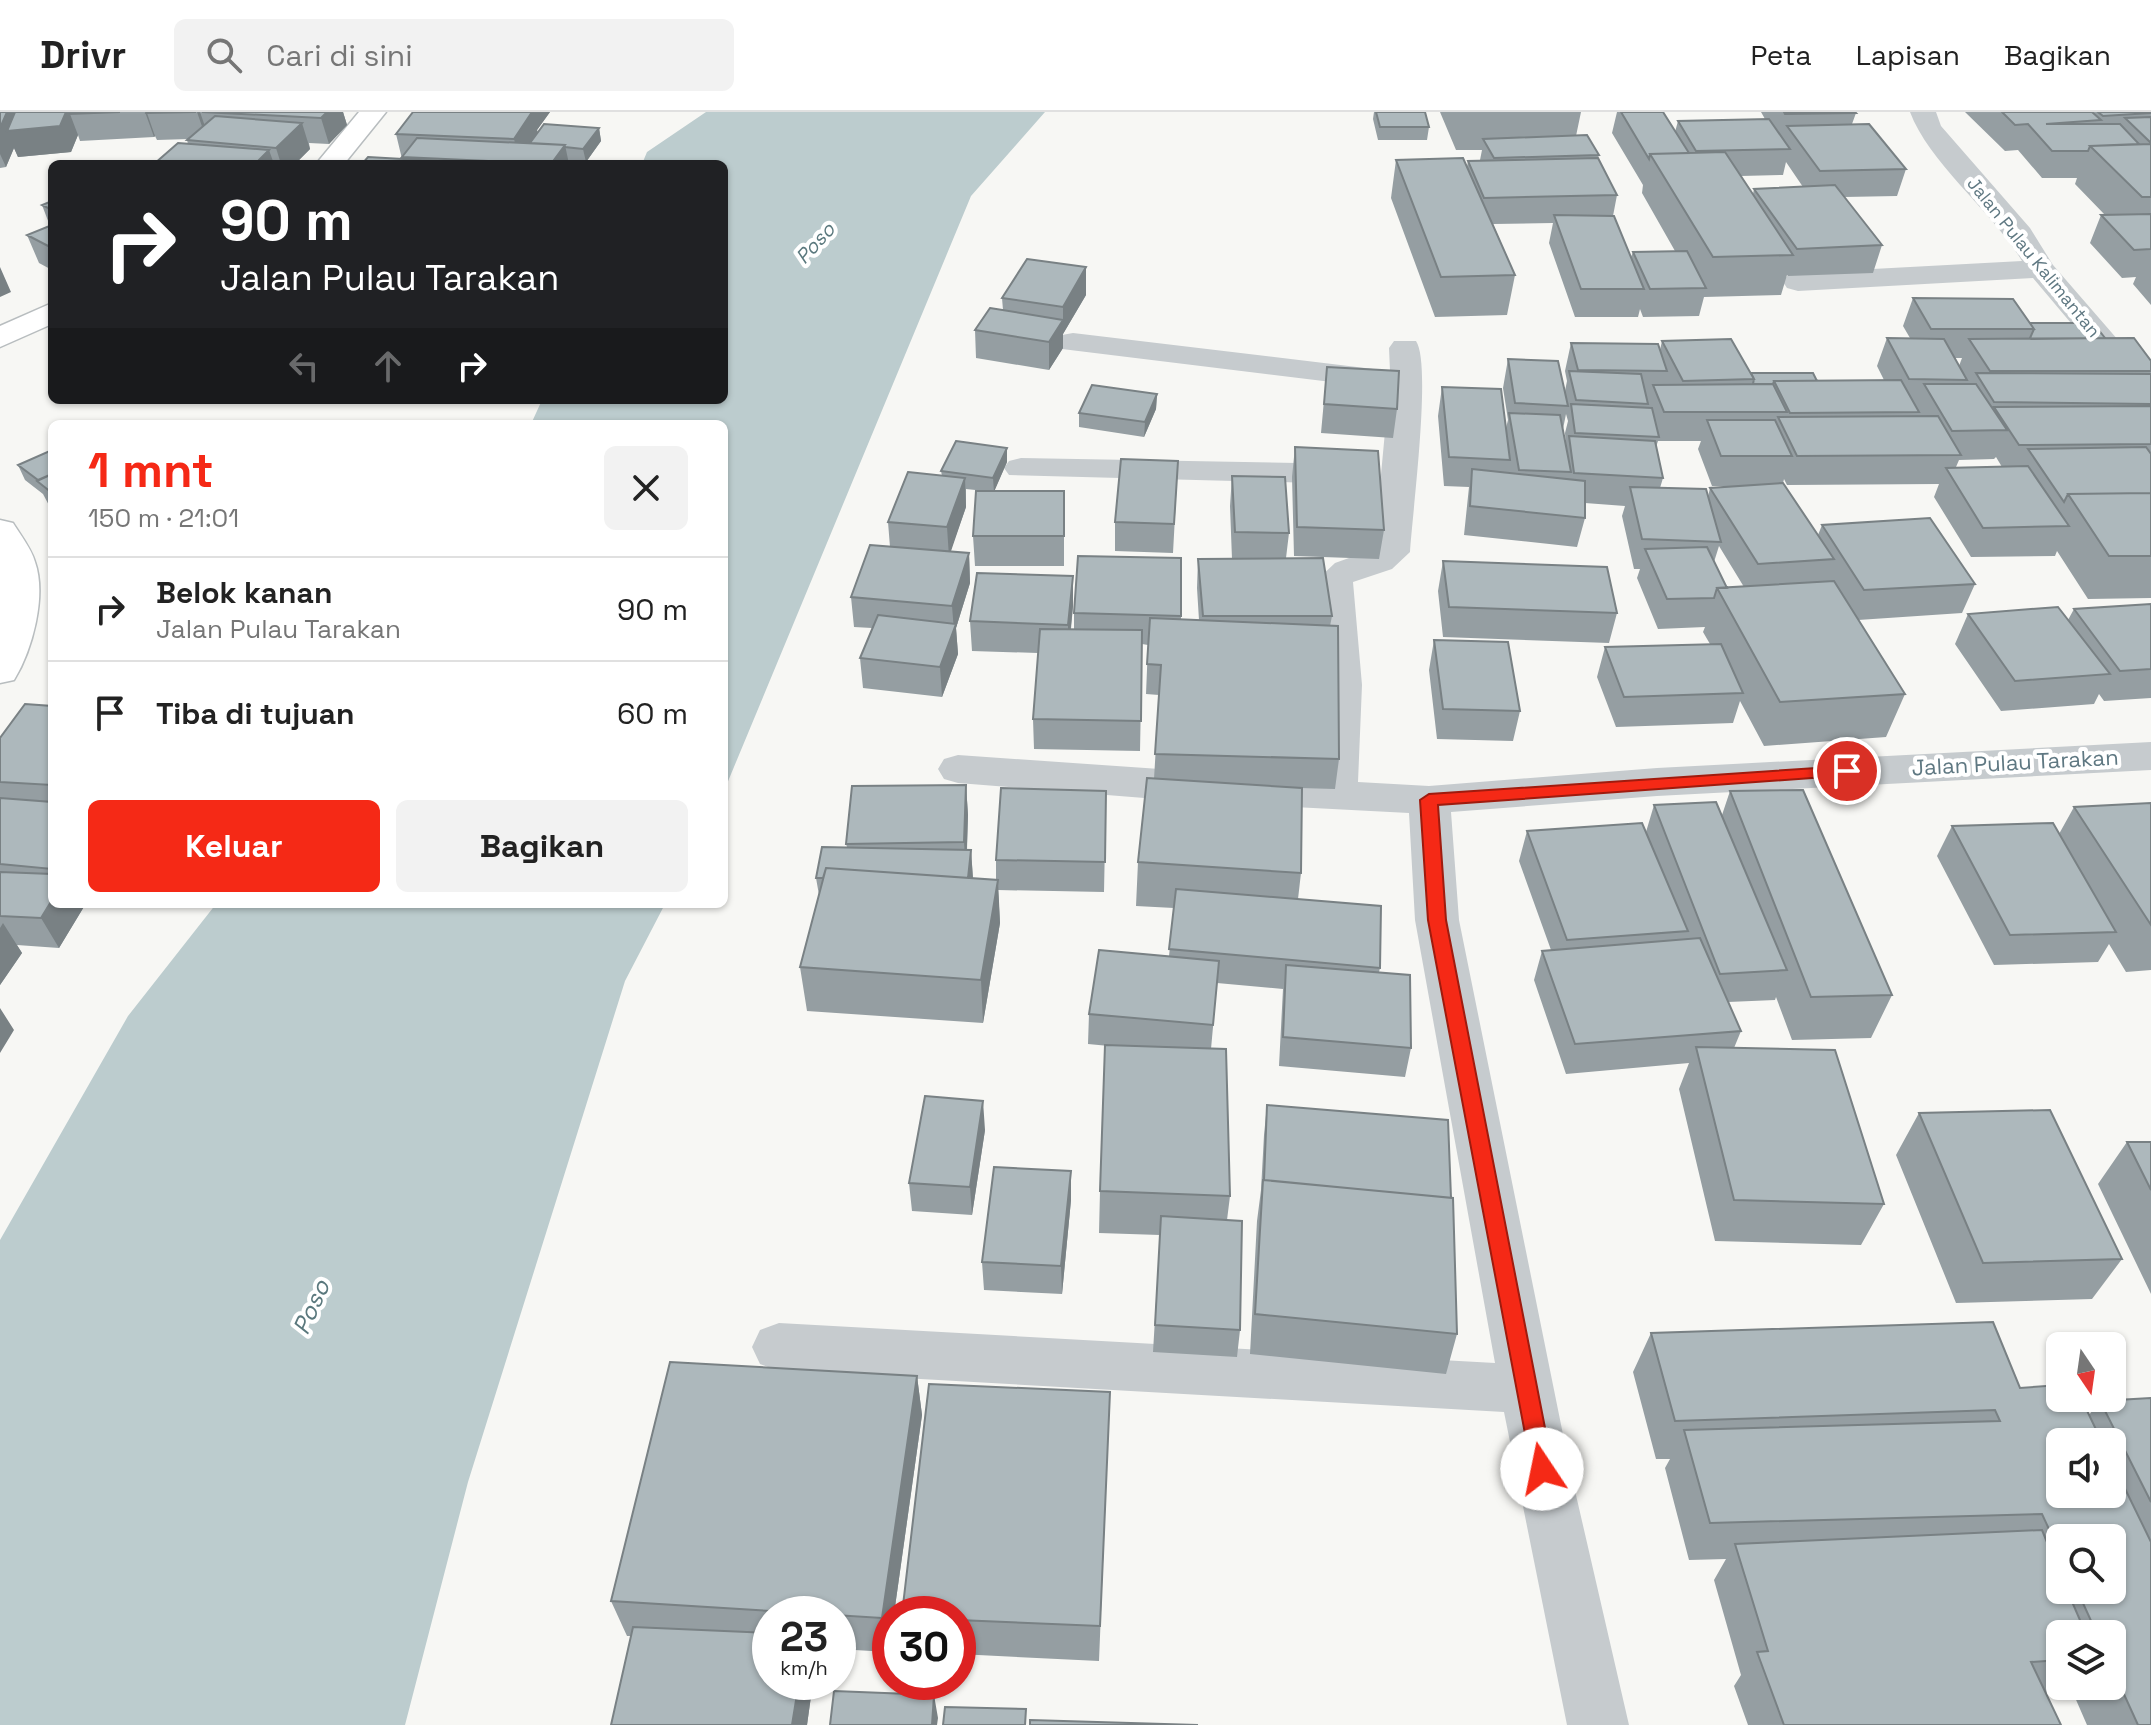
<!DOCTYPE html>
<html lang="id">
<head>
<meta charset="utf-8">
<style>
  :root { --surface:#fff; --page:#f2f2f2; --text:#222; --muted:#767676; --line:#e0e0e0; --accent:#f52916 }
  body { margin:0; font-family:"Space Grotesk",sans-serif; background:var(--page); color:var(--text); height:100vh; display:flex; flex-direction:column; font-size:30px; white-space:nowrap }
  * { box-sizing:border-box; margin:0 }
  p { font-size:26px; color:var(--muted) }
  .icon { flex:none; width:44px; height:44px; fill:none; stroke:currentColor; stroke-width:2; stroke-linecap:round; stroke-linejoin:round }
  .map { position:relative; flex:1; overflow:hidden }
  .side { position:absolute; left:48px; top:308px; width:680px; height:488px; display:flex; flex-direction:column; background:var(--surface); border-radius:12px; box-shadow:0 2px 6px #0004 }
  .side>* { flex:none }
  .top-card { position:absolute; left:48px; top:48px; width:680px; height:244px; border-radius:12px; box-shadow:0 2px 6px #0004; background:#202124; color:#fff; overflow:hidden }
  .needle { width:52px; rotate:167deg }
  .tools { position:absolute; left:2046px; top:1220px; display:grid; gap:16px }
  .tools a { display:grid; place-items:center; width:80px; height:80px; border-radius:12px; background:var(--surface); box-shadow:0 2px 6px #0004; font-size:40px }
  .speed { position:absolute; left:752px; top:1484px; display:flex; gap:16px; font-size:40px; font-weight:700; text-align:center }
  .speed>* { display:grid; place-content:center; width:104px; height:104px; border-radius:50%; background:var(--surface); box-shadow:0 2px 6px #0004; line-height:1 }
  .speed small { font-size:20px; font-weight:400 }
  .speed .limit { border:12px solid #d22; background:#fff; color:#111 }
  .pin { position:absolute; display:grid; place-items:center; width:68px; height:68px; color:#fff; margin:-34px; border:4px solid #fff; border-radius:50%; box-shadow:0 2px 8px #0007 }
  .me { position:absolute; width:88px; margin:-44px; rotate:349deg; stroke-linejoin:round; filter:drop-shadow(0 0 6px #0008) }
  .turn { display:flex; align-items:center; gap:28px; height:168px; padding:0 40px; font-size:36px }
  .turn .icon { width:104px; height:104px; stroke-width:2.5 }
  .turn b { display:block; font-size:56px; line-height:68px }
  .lanes { display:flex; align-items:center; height:76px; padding:0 40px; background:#0003; justify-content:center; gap:40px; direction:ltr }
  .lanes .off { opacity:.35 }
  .round { display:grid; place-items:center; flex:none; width:84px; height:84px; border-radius:12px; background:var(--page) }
  .summary { display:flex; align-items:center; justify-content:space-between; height:136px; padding:0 40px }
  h1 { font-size:48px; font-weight:800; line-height:60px; color:var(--accent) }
  .primary-button { display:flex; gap:16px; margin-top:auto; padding:16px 40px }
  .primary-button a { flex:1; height:92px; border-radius:12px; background:var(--accent); color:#fff; font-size:32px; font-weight:800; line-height:92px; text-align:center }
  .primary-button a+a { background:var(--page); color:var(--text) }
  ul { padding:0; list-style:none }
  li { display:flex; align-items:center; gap:24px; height:104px; padding:0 40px; border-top:2px solid var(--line) }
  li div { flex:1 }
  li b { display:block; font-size:30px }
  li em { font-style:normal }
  header { display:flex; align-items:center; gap:48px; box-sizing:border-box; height:112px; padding:0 40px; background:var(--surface); border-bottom:2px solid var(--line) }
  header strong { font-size:38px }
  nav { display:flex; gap:44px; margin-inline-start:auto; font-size:28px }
  .search { width:560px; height:72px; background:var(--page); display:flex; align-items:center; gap:20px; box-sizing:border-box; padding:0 28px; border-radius:12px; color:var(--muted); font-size:30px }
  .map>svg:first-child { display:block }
</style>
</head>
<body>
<header>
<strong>Drivr</strong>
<div class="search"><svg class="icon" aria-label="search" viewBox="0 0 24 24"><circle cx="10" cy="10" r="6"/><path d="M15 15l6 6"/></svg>Cari di sini</div>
<nav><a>Peta</a><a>Lapisan</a><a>Bagikan</a></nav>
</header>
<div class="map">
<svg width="2151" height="1613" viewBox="0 0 2151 1613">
  <rect width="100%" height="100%" fill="#f7f7f4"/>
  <path fill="#bcccce" d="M706 0H1045L971 84 724 679V312H531L542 288H724V52H642L647 40Z
    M216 792H665L625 869 468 1370 405 1613H0V1128L128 904Z"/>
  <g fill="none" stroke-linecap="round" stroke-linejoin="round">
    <defs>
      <path id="trunk" d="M359 0H386L344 52H316Z
        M52 191V212L0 235V214Z
        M0 408 13 411C21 424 31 436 35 450 47 484 32 539 14 568L0 571Z"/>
    </defs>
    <use href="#trunk" stroke="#b8bdbf" stroke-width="3"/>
    <path fill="#c6cbce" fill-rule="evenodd" d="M1910 0H1936L1941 14 2030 116 2053 153 2151 266V296L2140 293 2033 166 1798 179 1787 176 1783 170 1787 164 1798 161 2022 149C1992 99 1929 51 1910 0Z
      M1073 221 1390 259 1389 236 1394 229H1416C1432 252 1412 404 1410 440L1392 457 1353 470 1362 573 1358 670 1429 674 1657 656 2151 630V658L1657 684 1451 700 1459 808 1570 1357 1629 1613H1567L1504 1300 779 1259 760 1252 752 1235 760 1218 779 1211 1495 1251 1415 808 1409 701 1182 689 958 671 944 667 938 657 944 647 958 643 1317 668 1324 573 1317 468 1335 451 1374 437 1389 277 1062 237 1057 230 1062 223Z
      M1021 346 1352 352 1364 355 1369 362 1364 369 1352 372 1009 363 1004 356 1009 349Z"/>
    <use href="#trunk" fill="#fff" fill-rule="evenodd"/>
  </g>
  <path fill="#959ea2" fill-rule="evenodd" d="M0 0H343L347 13 329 32 309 31 310 37 295 52H154L188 32 187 28 189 27 157 28 155 24 154 25 80 29 78 23 71 40 18 45 14 36 6 55 0 56Z
    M413 0H550L537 18 538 21 599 16 601 29 586 50 568 49 569 52H362L402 47 396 22Z
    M1374 0H1425L1429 15 1427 28H1378L1373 7Z
    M1440 0H1581L1576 24 1599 43 1598 46 1617 83 1613 104 1631 145 1633 140 1675 139 1642 81 1643 73 1612 21 1617 0H1663L1675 20 1678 9 1765 7 1761 0H1855L1856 1 1852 12 1906 57 1897 84 1844 85 1882 133 1873 161 1788 164 1787 163 1781 183 1704 185 1699 204 1643 205 1640 197 1638 205H1575L1549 131 1553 111 1493 112 1515 163 1507 203 1435 205 1391 86 1396 48 1467 55 1468 49 1480 48 1482 38H1456ZM1786 50 1803 75 1754 77 1753 82 1741 64 1783 63Z
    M1965 0H2151V193L2133 172 2136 165 2122 166 2090 131 2101 103H2105L2075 72 2077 66H2042L2018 38 2005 39Z
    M52 89V158L39 151 27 123 50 114 42 93Z
    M1086 183 1063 222V236L1049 258 976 246 975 218 1003 198 1002 186Z
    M1913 186 2105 226 2151 249V486L2088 487 2057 439 2055 444 1971 445 1934 385 1939 372 1787 373 1784 367 1783 371 1818 423 1822 413 1975 472 1962 501 1858 508 1905 582 1886 625 1764 634 1740 589 1733 611 1616 615 1597 565 1605 535 1710 532 1703 520 1705 515 1658 517 1637 466 1640 457H1634L1622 404 1625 394 1585 391V406L1577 435 1464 423 1469 375 1444 374 1438 304 1442 275 1506 316 1508 308 1503 276 1508 247 1565 279 1567 269 1565 259 1571 231 1660 238 1662 229 1751 261 1817 269 1884 268 1877 254 1887 226H1910L1903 214ZM1954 246H1962L1959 254ZM1566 302 1568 309 1565 321 1566 335 1563 317ZM1658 329H1701L1698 337 1712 374H1741L1710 376 1708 385 1660 376 1663 366 1656 335ZM1996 345 2002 355H1956L1959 348 1994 347ZM1719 434 1744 475 1727 476 1714 450Z
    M1327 255 1397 297 1393 326 1321 321Z
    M1157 282 1156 297 1144 325 1079 315V301Z
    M1295 335 1384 418 1379 447 1294 444 1292 365Z
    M52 338V399L43 382 25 368 18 353Z
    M1178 349 1173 441 1115 439V410Z
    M1007 350 994 379H1064V454H975L973 424 985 379 966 377V395L950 440 969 441 970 471 956 516 958 542 942 585 863 576 860 546 872 516 854 515 851 485 890 435 888 410 942 364 941 359Z
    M1232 364 1289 421 1286 446 1332 504 1330 514 1339 647 1335 677 1300 676 1301 761 1298 787 1380 856 1379 860 1411 936 1405 965 1279 954 1283 877 1217 871 1211 937 1230 1084 1227 1108 1240 1218 1237 1245 1153 1240 1160 1123 1099 1121 1100 1079 1109 934 1088 932 1089 902 1169 844 1174 796 1136 794 1138 750 1154 667 1159 583 1146 582 1148 533 1142 532 1140 639 1034 637 1033 607 1038 541 972 539 970 509 1073 464V494L1071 517H1074V501L1181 446V508H1199L1197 476 1198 447H1232L1230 394Z
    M1443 449 1617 501 1609 531 1443 525 1438 479Z
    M2151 492V586L2104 589 2099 582 2094 592 2001 599 1955 532 1968 502 2068 508 2074 497Z
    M1434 528 1520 599 1513 629 1437 627 1429 558Z
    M52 594V792H84L85 793 59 836 17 833 22 841 0 873V626Z
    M966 673 968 703 967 738H971L973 766 996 768V748L1106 679 1104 780 998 778 1000 811 983 911 807 899 800 855 819 783 816 766 847 735 846 732Z
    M1730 679 1892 883 1871 926 1792 928 1776 885 1775 888 1728 890 1741 919 1734 936 1884 1092 1861 1133 1715 1129 1679 977 1689 951 1566 962 1534 868 1542 839 1551 838 1519 749 1527 719 1646 720 1654 693 1722 703Z
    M2151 691V858L2126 860 2109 832 2098 850 1994 853 1937 744 1952 714 2059 722 2074 695Z
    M1267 993 1457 1222 1446 1262 1250 1242 1257 1109 1261 1078 1264 1023Z
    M1919 1001 2122 1147 2092 1187 1956 1191 1896 1043Z
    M985 1018 972 1103 912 1099 909 1071Z
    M2127 1030H2151V1182L2098 1072Z
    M1071 1059V1088L1062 1182 984 1178 982 1150Z
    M1651 1221 2020 1276 2089 1303 2100 1289 2151 1286V1613H2087L2070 1574H2112V1522H2060V1574H2068L2061 1580 2046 1581 2061 1613H1748L1734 1574 1741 1563 1714 1468 1726 1447 1689 1448 1665 1356 1670 1347H1656L1633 1260ZM2060 1330H2112V1382ZM2060 1426 2112 1478H2060Z
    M917 1264 922 1303 894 1502H890L888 1540 838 1537V1502H770V1570H813L807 1613H611L631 1524H627L611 1489Z
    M1110 1280 1099 1549 958 1542V1502Z"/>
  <path fill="#798184" d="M7 0H86L70 2 78 23 71 40 18 45 14 36 6 55 0 42V16Z
    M145 0H167L147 1 155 24 154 25Z
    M197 0H200L208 23 206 26Z
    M327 0H343L347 13 329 32 321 6Z
    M530 0H550L537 18 539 25 520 51 514 27Z
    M302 11 310 37 295 52H281L276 36Z
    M599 16 601 29 586 50 583 37Z
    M565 33 569 52H551Z
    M269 38 274 52H255Z
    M0 155 11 180 0 185Z
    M1086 155V183L1063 222V236L1049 258V230L1063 208V195Z
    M1157 282 1156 297 1144 325 1145 310Z
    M1007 336V350L994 380 993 366Z
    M965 366 966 395 949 445 947 415Z
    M969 441 970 471 956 516 958 542 942 585 940 555 954 519 952 494Z
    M1073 464V494L1068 542V513Z
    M966 673 968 703 966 760 964 730Z
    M971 738 973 768 968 769Z
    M998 768 1000 811 983 911 981 868Z
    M52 788V792H84L85 793 59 836 41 806Z
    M3 811 22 841 0 873V816Z
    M0 896 14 918 0 941Z
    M983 989 985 1018 972 1103 970 1075Z
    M1071 1059V1088L1062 1182 1061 1154Z
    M917 1264 922 1303 894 1502H890V1529L888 1540 882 1506Z
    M799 1570H813L807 1613H792Z
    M934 1583 938 1606 937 1613H932Z"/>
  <path fill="#adb8bc" stroke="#798184" stroke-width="2" d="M0 0H7L0 16Z
    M15 0H66L60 14 7 19Z
    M71 0H120L70 2Z
    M148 0H196L147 1Z
    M202 0H327L321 6Z
    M413 0H532L514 27 396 22Z
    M1376 0H1425L1429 15H1380Z
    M1621 0H1663L1689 41 1650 42 1649 47Z
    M1784 0H1855L1856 1 1785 2Z
    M2002 0H2092L2101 8 2046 12H2120L2139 32 2090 34 2088 39H2052L2028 12 2015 13Z
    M2098 0H2151V1L2103 4Z
    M215 4 302 11 276 36 187 28Z
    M2151 5V31L2125 6Z
    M1769 7 1790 37 1696 39 1678 9Z
    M544 12 599 16 583 37 565 35V33L530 31Z
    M1869 12 1906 57 1820 59 1787 14Z
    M1587 23 1599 43 1494 46 1483 27Z
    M417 26 565 33 551 52 402 45Z
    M178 31 269 38 255 52H154Z
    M2151 32V85H2142L2090 34Z
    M1725 40 1793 143 1713 145 1650 42Z
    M368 45 457 50 455 52H362Z
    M1463 46 1515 163 1441 165 1396 48Z
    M1598 46 1617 83 1484 86 1468 49Z
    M1835 73 1882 133 1797 137 1754 77Z
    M52 89V98L42 93Z
    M2151 102V137L2134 138 2101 103Z
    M1554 103 1614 104 1644 177H1581Z
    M52 113V136L27 123Z
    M1687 139 1706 176 1650 177 1633 140Z
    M1027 147 1086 155 1063 195 1002 186Z
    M1913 186 2013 187 2034 217H1931Z
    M990 196 1063 208 1049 230 975 218Z
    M2030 211H2093L2105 226 2031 227 2030 226 2034 217Z
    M1887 226 1944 227 1967 268 1909 267Z
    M2134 226 2151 249V259H1990L1969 227Z
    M1731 227 1754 267 1683 269 1662 229Z
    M1571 231 1658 232 1667 259 1578 258Z
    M1508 247 1558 249 1568 294 1515 291Z
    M1327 255 1399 259 1397 297 1324 292Z
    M1569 259 1641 262 1648 292 1576 288Z
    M1751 261H1813L1817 269H1774L1773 272H1753L1754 267Z
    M1976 261 2151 262V292L1994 290Z
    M1901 268 1919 300 1790 301 1774 269Z
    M1773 272 1787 300H1664L1653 273Z
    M1924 272H1976L2007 318 1952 319Z
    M1092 273 1157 282 1145 310 1079 301Z
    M1442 275 1501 277 1510 348 1449 345Z
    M1571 292 1652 296 1659 325 1575 321Z
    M2151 294V332L2019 333 1994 295Z
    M1509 301 1560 303 1571 360 1519 358Z
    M1938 304 1961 343 1797 344 1778 305Z
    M1707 308H1775L1792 344H1721Z
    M1569 324 1655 329 1663 366 1574 361Z
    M956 329 1007 336 993 366 941 359Z
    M1295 335 1378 339 1384 418 1297 415Z
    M2146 335 2151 342V381L2068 382 2064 390 2028 337Z
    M52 338V362L38 368 18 353Z
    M1121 347 1178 349 1174 412 1115 410Z
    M2028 354 2069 414 1983 416 1946 356Z
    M1472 357 1585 369V406L1470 394Z
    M908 360 965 366 947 415 888 410Z
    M52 362V381L37 369Z
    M1232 364 1285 365 1289 421 1235 420Z
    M1783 371 1834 447 1758 452 1710 376Z
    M1630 375 1706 377 1721 430 1642 427Z
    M976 379H1064V424H973Z
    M2151 381V444H2109L2068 382Z
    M1930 406 1975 472 1864 478 1822 413Z
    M870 433 969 441 952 494 851 485Z
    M1707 435 1727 476H1717L1714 486 1667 487 1645 437Z
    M1078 444 1181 446V504L1074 501Z
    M1323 446 1332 504H1203L1198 447Z
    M1443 449 1607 455 1617 501 1449 495Z
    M977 461 1073 464 1068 513 970 509Z
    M1834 469 1905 582 1780 590 1717 476Z
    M2151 492V557L2120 559 2074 497Z
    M2058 495 2110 562 2015 569 1968 502Z
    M878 503 956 512 940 555 860 546Z
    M1150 506 1338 514 1339 647 1155 642 1161 553 1147 552Z
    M1040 517 1142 518 1141 609 1033 607Z
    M1434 528 1508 530 1520 599 1443 597Z
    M1721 532 1743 581 1624 585 1605 535Z
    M25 592 52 594V673L0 670V626Z
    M1147 666 1302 676 1301 761 1138 750Z
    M966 673 964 730 846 732 852 674Z
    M1001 676 1106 679 1105 750 996 748Z
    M1803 678 1892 883 1811 885 1730 679Z
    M0 686 52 690V757L0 752Z
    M1716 690 1787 858 1720 862 1654 693Z
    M2151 691V813L2074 695Z
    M1642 711 1688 819 1567 828 1527 719Z
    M2053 711 2116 820 2010 823 1952 714Z
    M822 735 971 738 968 766 826 756 823 766H816Z
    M826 756 998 768 981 868 800 855Z
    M0 760 52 762V788L41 806 0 804Z
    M1176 777 1381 794 1380 856 1169 837Z
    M1700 826 1741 919 1575 932 1542 839Z
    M1099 838 1219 849 1213 913 1089 902Z
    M1286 853 1410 863 1411 936 1283 925Z
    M1105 933 1226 937 1230 1084 1100 1079Z
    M1696 935 1835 938 1884 1092 1734 1088Z
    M925 984 983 989 970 1075 909 1071Z
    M1267 993 1448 1008 1451 1086 1264 1068Z
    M2050 998 2122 1147 1983 1151 1919 1001Z
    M2127 1030H2151V1078Z
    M994 1055 1071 1059 1061 1154 982 1150Z
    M1263 1068 1453 1086 1457 1222 1255 1202Z
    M1161 1104 1242 1109 1240 1218 1155 1213Z
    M1993 1210 2020 1276 2060 1273V1286H2081L2102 1330H2060V1382H2112V1350L2151 1430V1613H2138L2112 1556V1522H2097L2077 1478H2112V1426H2060V1441L2042 1402 1710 1411 1684 1318 2000 1309 1995 1298 1675 1309 1651 1221Z
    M670 1250 917 1264 882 1506 611 1489Z
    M929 1272 1110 1280 1100 1514 958 1508V1502H902Z
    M2151 1286V1390L2100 1289Z
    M2042 1418 2060 1462V1478H2067L2086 1522H2060V1548L2031 1550 2061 1613H1784L1757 1540 1768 1539 1735 1432Z
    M633 1515 770 1521V1570H799L792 1613H611Z
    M834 1579 934 1583 932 1613H830Z
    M945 1595 1026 1597 1025 1613H943Z
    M1030 1608 1198 1613H1030Z"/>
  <path fill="#f52916" stroke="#9f1b0e" stroke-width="2" d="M1847 654 1856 659 1853 663 1438 693 1446 808 1553 1357 1550 1364 1542 1368 1533 1364 1428 808 1420 688 1429 682Z"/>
  <g text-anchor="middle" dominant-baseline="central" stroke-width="8" stroke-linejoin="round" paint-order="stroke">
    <g font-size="18" fill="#5f7882" stroke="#fff">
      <text transform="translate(2034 145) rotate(51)">Jalan Pulau Kalimantan</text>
    </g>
    <g font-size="20" font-style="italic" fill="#5a787d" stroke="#fff">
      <text transform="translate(815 131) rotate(-48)">Poso</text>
    </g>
    <g font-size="22" fill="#5f7882" stroke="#fff">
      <text transform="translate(2015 650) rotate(-3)">Jalan Pulau Tarakan</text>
    </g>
    <g font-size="24" font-style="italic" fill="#5a787d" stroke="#fff">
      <text transform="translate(311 1195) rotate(-66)">Poso</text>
    </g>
  </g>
</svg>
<div class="tools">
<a><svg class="needle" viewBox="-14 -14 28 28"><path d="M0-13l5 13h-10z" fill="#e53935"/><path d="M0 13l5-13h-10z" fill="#767676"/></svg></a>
<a><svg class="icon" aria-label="sound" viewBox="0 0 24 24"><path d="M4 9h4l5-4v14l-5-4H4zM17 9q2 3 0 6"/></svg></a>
<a><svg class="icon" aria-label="search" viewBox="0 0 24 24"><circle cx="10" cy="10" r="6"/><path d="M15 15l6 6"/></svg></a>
<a><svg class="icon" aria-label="layers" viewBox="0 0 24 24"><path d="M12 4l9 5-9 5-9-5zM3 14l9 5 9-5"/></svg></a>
</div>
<div class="speed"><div>23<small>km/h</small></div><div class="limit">30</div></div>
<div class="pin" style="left:1847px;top:659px;background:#d93025"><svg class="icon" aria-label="arrive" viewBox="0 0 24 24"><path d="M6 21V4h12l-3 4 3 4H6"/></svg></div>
<svg class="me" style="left:1542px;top:1357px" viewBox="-20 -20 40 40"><circle r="19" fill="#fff"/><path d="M0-13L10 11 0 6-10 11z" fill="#f52916"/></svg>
<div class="top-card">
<div class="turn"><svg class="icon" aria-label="right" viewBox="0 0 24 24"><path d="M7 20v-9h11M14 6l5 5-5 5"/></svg><div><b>90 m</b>Jalan Pulau Tarakan</div></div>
<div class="lanes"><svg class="icon off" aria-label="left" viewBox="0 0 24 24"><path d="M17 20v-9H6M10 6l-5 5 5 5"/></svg><svg class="icon off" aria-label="ahead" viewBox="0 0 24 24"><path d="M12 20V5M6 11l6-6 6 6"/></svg><svg class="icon" aria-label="right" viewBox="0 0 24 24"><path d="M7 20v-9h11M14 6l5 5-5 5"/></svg></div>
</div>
<section class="side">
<div class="summary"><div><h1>1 mnt</h1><p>150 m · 21:01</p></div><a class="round"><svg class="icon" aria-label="close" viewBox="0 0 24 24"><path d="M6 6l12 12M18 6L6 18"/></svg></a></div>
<ul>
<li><svg class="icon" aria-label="right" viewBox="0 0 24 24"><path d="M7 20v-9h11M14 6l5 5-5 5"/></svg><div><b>Belok kanan</b><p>Jalan Pulau Tarakan</p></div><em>90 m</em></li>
<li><svg class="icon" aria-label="arrive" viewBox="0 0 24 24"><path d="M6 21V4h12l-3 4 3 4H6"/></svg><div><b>Tiba di tujuan</b></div><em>60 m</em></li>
</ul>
<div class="primary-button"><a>Keluar</a><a>Bagikan</a></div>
</section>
</div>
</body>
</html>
